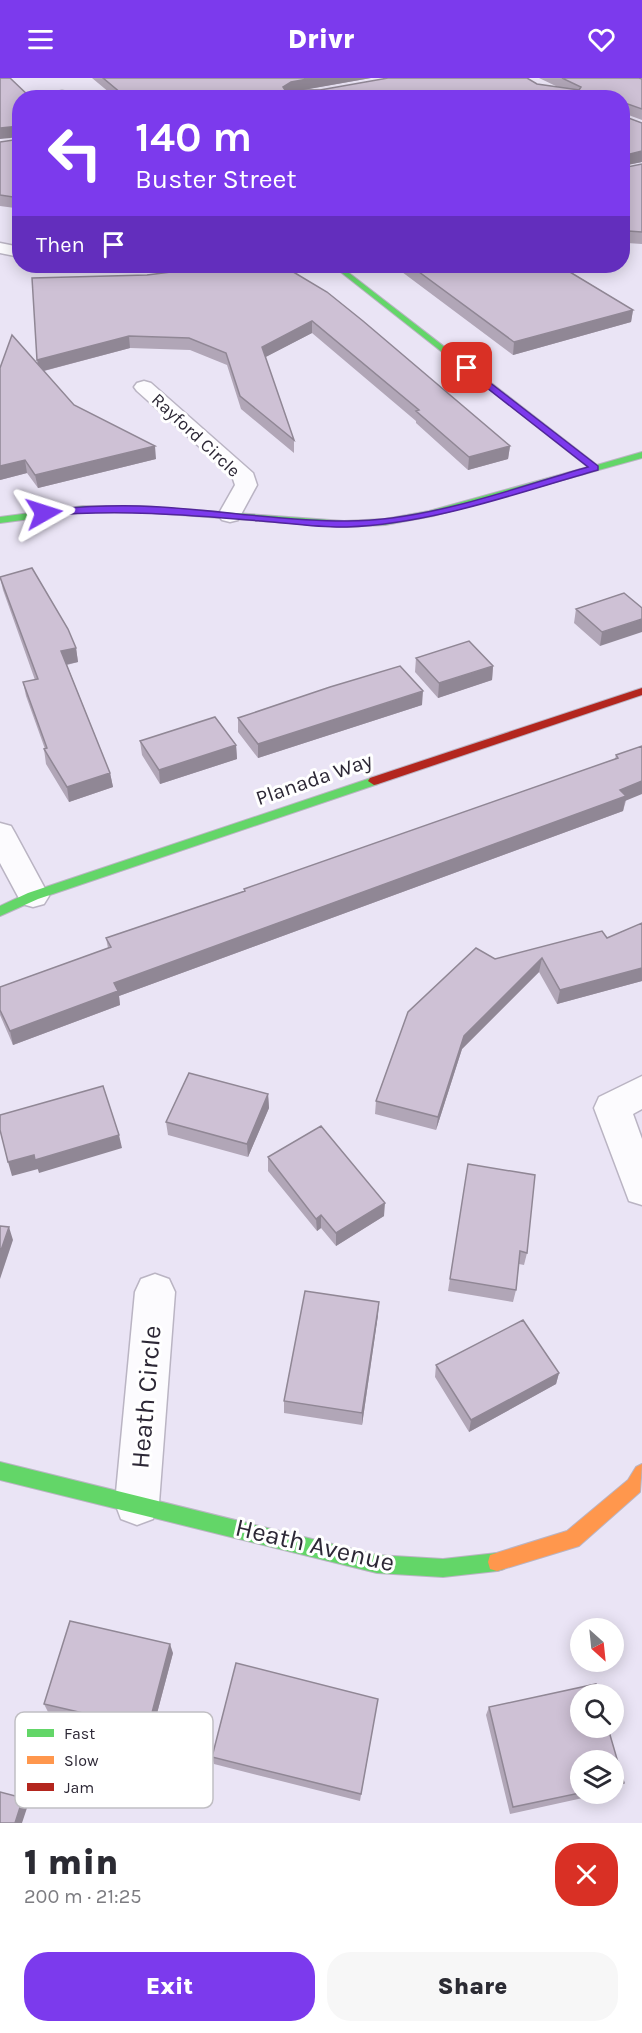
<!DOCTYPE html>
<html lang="en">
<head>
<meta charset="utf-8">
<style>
  :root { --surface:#fff; --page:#f7f7f7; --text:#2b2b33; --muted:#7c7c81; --accent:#7c3aed }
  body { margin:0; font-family:Karla,sans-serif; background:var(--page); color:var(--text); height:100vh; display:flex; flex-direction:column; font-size:22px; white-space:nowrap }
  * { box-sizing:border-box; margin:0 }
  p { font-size:20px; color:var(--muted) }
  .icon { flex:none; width:33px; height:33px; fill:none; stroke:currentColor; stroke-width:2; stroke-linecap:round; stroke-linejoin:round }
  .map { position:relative; height:1745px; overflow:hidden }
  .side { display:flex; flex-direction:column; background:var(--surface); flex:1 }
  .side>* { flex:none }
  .guide { position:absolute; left:12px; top:12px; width:618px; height:183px; border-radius:24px; box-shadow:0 3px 15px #0003; background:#7c3aed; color:#fff; overflow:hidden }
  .needle { width:39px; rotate:153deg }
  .fabs { position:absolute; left:570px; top:1540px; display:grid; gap:12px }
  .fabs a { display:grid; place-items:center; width:54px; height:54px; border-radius:50%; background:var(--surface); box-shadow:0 3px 15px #0003; font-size:30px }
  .pin { position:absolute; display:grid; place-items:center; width:51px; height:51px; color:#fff; margin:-26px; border-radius:12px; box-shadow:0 3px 9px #0006 }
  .me { position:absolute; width:66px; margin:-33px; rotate:84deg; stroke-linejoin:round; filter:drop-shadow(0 0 4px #0008) }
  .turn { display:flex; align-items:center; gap:21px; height:126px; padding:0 24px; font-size:27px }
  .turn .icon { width:78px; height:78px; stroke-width:2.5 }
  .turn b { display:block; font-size:42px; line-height:51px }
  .then { display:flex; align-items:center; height:57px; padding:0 24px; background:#0003; gap:12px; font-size:22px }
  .round { display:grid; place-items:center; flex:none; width:63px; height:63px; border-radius:24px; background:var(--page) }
  .summary { display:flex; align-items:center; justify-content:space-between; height:102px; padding:0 24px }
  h1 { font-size:36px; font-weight:800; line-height:45px }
  .primary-button { display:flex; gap:12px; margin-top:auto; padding:12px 24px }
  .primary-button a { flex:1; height:69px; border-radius:24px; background:var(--accent); color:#fff; font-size:24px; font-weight:800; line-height:69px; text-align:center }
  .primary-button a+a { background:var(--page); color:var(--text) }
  header { display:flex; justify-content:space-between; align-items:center; height:78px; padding:0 24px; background:var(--accent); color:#fff; font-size:27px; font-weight:800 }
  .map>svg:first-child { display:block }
</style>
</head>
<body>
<header><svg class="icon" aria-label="menu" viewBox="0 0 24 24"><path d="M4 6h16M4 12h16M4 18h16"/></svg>Drivr<svg class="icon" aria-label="heart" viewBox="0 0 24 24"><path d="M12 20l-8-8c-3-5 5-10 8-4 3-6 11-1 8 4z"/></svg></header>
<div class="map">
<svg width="642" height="1745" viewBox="0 0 642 1745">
  <rect width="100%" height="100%" fill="#eae4f5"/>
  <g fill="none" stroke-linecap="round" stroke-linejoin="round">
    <defs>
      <path id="street" d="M62 13 67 14 72 20H56L55 17 57 14Z
        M0 165 20 169V179L0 175Z
        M144 303 151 305 253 395 257 407 238 442 230 444 222 442 218 437 235 407 232 398 137 313 134 309 137 305Z
        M0 745 11 748 15 755 49 818 44 826 33 829 22 826 0 785Z
        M642 998V1031L633 1036 642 1061V1127L629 1123 594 1030 599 1019Z
        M155 1196 169 1201 175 1214 159 1425 153 1441 137 1447 121 1441 115 1425 135 1214 141 1201Z"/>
      <path id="fast" d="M333 188H340L597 387 642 374V380L433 438 385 447 344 449 139 434H83L0 445V439L83 428H139L344 443 385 441 429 433 588 389Z
        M374 699 378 700 380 703 378 706 38 821 0 838V828L28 815Z
        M0 1384 377 1477 443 1481 497 1475 504 1477 506 1484 504 1491 497 1493 443 1499 377 1495 0 1402Z"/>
      <path id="slow" d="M642 1386 640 1414 579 1468 497 1493 490 1491 488 1484 490 1477 567 1453 628 1402 636 1389Z"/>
      <path id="jam" d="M642 610V617L378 706 374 707 368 703 370 700Z"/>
    </defs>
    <use href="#street" stroke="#bab4c3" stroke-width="3"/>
    <use href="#fast" stroke="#bab4c3" stroke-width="2"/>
    <use href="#slow" stroke="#bab4c3" stroke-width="2"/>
    <use href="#jam" stroke="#bab4c3" stroke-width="2"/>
    <use href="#street" fill="#fcfbfe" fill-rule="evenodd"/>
    <use href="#fast" fill="#63d668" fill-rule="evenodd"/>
    <use href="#slow" fill="#ff974d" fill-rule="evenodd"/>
    <use href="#jam" fill="#b3261e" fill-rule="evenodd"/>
  </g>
  <path fill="#b1a6b7" d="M92 0H371L302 12 537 6 558 9 539 0H639L642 1V42L623 35V38L642 45V84L622 88V20H116Z
    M20 61V129H18L15 130 0 128V64Z
    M642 86V166L627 165 622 166Z
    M206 188H295V194L510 368 508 381 468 392 416 345V343L312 255 265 279 294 362V375L241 331 227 287 190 272 130 270 44 293 74 327 156 381 38 410 27 395 0 402 37 285 147 197 208 190Z
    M394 188H562H561L633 232 631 244 513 277Z
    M0 499 76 570 78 584 67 587 110 695 113 709 69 724 46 686 44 671H45L26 618 23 604 35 602 3 512Z
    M624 515 600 568 574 545 576 531Z
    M416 580 493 588 492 602 438 620 415 594Z
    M422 627 258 680 238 654V640Z
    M140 663 236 667 237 681 160 706 142 677Z
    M642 668 623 733 119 918 120 927 13 967 0 937V909L108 870 106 860 244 813V811L615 681 616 677Z
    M642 845V903L557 926 539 894 462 971 436 1052 375 1036 376 1023 495 881 607 860Z
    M268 1016 269 1030 248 1079 168 1057 166 1044Z
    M268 1079 384 1138 336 1168 321 1150 317 1153 268 1093Z
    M468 1086 527 1175 524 1187 519 1186 516 1212 513 1224 448 1213Z
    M378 1237 362 1347 284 1335V1323Z
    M436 1287 559 1295 556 1306 469 1354 435 1299Z
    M173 1575 151 1658 48 1634 44 1626Z
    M596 1606 599 1617H580V1650H608L624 1705 619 1712 614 1713V1683H580V1716H601L510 1736 486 1637 489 1629Z
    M378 1621 360 1723 214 1686 212 1679Z"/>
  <path fill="#908795" d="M313 0H371L292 14 283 20V9L291 4Z
    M20 48V59L0 61V50Z
    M642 73V84L622 88V78Z
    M16 117 18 129 15 130 13 119Z
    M628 153 627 165 622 166V155Z
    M290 188H295V198L285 189Z
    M633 232 631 244 513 277 514 264Z
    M312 243V255L262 281V269Z
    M129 258 130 270 39 294 37 282Z
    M155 368 156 381 38 410 35 397Z
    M510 368 508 381 468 392 469 379Z
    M25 382 27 395 0 402V388Z
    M642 541V554L600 568 602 554Z
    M76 570 78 584 64 587 61 573Z
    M493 588 492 602 438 620 439 605Z
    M423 613 422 627 258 680V666Z
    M236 667 237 681 160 706 159 692Z
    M110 695 113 709 69 724 67 709Z
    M642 703V716L625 723 623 733 119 918 120 927 13 967 10 953 114 905Z
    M542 880 539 894 462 971 436 1052 438 1039 464 958Z
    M642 890V903L557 926 560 912Z
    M268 1016 269 1030 248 1079 247 1066Z
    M119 1057 122 1070 39 1095 35 1082Z
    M34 1077 38 1091 12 1098 8 1084Z
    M385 1125 384 1138 336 1168V1155Z
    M321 1137V1150L317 1153 316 1141Z
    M9 1149 13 1162 0 1201V1175Z
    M379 1224 378 1237 362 1347V1335Z
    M559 1295 556 1306 469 1354 471 1342Z
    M170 1566 173 1575 151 1658 148 1650Z
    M23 1720 28 1727 22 1745H15Z"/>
  <path fill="#cec1d5" stroke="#908795" stroke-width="1.5" d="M0 0H10L31 20H20V48L0 50Z
    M103 0H313L291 4 283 9 285 12H320L388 0H527L537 6 579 12 581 9 562 0H639L642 1V31L622 24V20H127Z
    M622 34 623 38 642 45V73L622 78Z
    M20 61V118L16 117 13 119 0 117V64Z
    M642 86V154L628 153 622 155V90Z
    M219 188H290L285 189 327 214 363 243 510 368 469 379 416 333 419 332 312 243 262 269 294 362 240 318 226 275 189 260 129 258 37 282 32 200 147 197Z
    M411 188H560L633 232 514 264Z
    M12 257 74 327 155 368 35 397 25 382 0 388V290Z
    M32 490 68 551 76 570 61 573 110 695 67 709 44 671 47 670 23 604 38 601 0 499Z
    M624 515 642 530V541L602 554 576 531Z
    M469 563 493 588 439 605 416 580Z
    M400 588 423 613 258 666 238 640 330 609Z
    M215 639 236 667 159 692 140 663Z
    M642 668V703L620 712 626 718 114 905 118 913 10 953 0 932V909L111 869 106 860 245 813 244 811 618 680 616 677Z
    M642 845V890L560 912 542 880 464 958 438 1039 376 1023 408 934 476 870 495 881 602 853 607 860Z
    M189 995 268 1016 247 1066 166 1044Z
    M103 1008 119 1057 35 1082 34 1077 8 1084 0 1052V1037Z
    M321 1048 385 1125 336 1155 321 1137 316 1141 268 1079Z
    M468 1086 535 1097 527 1175 520 1173 516 1212 450 1201Z
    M0 1148 9 1149 0 1175Z
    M305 1213 379 1224 362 1335 284 1323Z
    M523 1242 559 1295 471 1342 436 1287Z
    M70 1543 170 1566 148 1650 44 1626Z
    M236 1585 378 1621 361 1716 212 1679Z
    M596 1606 599 1617H580V1650H608L624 1705 614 1707V1683H580V1715L513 1729 489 1629Z
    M0 1714 23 1720 15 1745H0Z"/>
  <path fill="#7c3aed" stroke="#51269a" stroke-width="1.5" d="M467 287 598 388V392C516 415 433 446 347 449 319 450 289 445 261 443 188 437 117 431 44 438L39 435 44 432C76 429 107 427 139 428 208 430 276 443 344 443 425 444 511 411 588 389L464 292V288Z"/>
  <g text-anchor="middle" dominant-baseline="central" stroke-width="6" stroke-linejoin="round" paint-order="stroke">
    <g font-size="18" fill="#2d2836" stroke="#fff">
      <text transform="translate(196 357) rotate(43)">Rayford Circle</text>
    </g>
    <g font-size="21" fill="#2d2836" stroke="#fff">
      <text transform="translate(314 701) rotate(-19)">Planada Way</text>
    </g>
    <g font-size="26" fill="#2d2836" stroke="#fff">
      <text transform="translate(146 1319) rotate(-85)">Heath Circle</text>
      <text transform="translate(315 1467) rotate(13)">Heath Avenue</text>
    </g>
  </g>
  <rect x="15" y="1634" width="198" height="96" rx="9" fill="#fff" stroke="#c0bec3" stroke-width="1.5"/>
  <rect x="27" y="1651" width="27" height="8" fill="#63d668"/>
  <rect x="27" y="1678" width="27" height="8" fill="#ff974d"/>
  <rect x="27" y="1705" width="27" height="8" fill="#b3261e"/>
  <g font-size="16" fill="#2d2836">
    <text x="64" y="1661">Fast</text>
    <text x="64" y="1688">Slow</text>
    <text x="64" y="1715">Jam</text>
  </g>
</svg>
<div class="fabs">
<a><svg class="needle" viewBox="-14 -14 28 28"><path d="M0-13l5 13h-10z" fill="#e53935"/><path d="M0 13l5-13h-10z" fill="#7c7c81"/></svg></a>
<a><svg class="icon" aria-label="search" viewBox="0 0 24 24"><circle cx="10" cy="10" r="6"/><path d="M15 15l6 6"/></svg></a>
<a><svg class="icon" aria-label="layers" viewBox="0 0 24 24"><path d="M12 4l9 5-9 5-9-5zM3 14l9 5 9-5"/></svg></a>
</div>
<div class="pin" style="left:467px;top:290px;background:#d93025"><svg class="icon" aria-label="arrive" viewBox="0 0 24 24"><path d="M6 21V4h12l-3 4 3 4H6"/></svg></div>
<svg class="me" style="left:44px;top:435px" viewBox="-20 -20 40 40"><path d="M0-17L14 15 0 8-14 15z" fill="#7c3aed" stroke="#fff" stroke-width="4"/></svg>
<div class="guide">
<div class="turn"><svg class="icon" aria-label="left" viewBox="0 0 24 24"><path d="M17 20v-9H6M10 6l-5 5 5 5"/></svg><div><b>140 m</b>Buster Street</div></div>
<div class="then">Then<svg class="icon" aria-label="arrive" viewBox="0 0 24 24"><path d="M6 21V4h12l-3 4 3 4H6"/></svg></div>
</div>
</div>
<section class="side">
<div class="summary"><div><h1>1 min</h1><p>200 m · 21:25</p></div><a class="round" style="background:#d93025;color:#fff"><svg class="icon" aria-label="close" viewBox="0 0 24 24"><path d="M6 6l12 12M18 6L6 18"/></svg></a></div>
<div class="primary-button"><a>Exit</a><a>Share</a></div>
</section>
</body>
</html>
